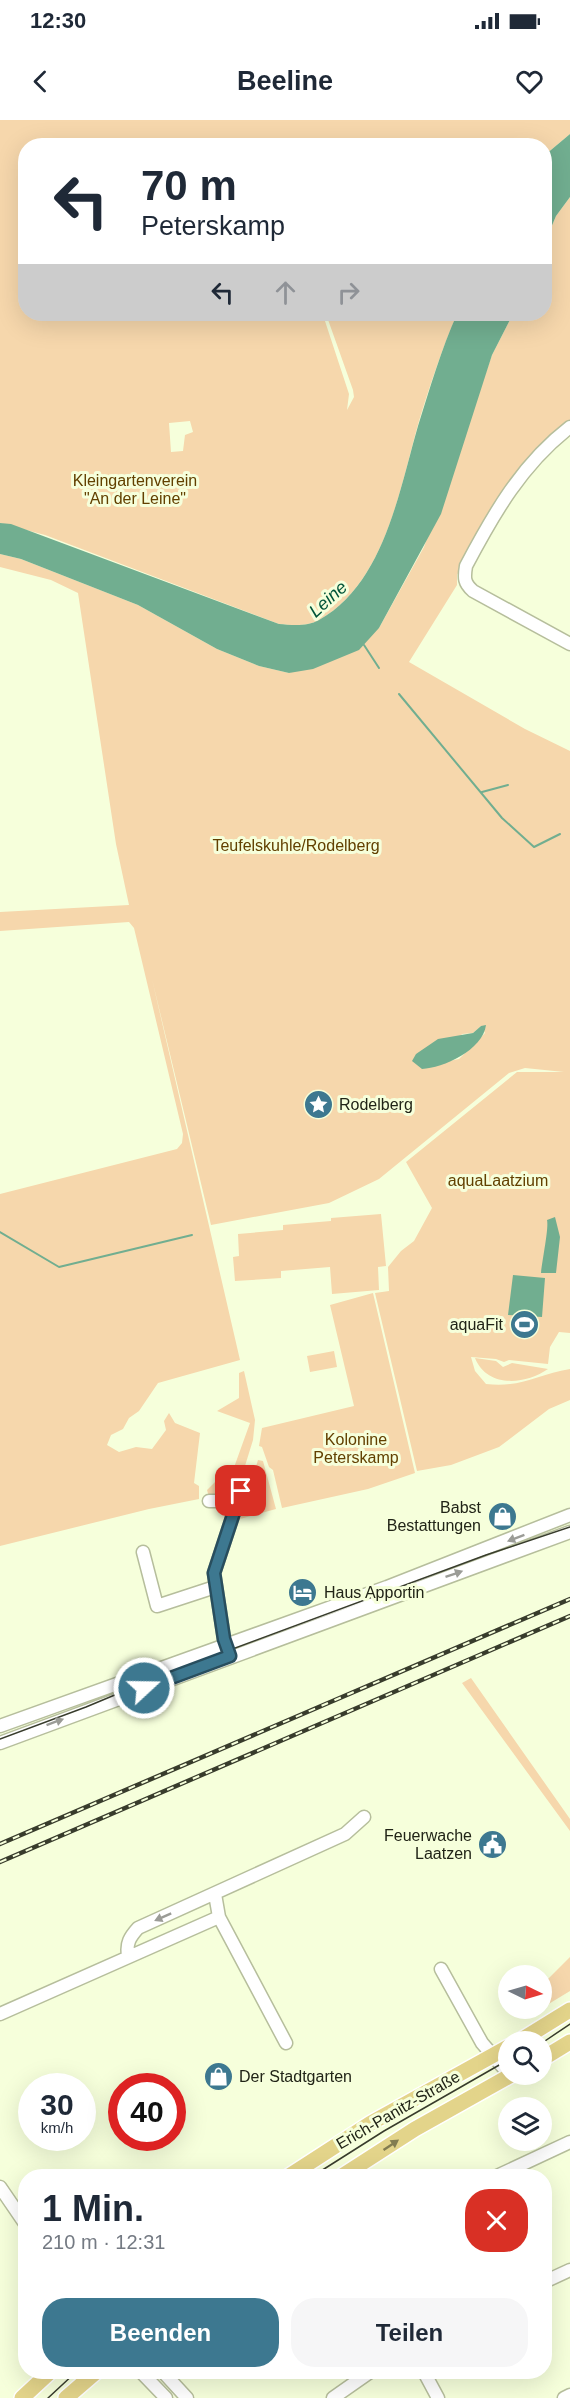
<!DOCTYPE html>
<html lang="de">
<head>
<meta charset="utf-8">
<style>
  :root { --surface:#fff; --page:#f6f6f7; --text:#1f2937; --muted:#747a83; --accent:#3d7890 }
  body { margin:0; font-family:Arial,sans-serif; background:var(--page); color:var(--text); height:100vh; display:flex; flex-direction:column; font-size:22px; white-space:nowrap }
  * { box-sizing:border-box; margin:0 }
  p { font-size:20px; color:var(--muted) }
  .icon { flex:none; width:33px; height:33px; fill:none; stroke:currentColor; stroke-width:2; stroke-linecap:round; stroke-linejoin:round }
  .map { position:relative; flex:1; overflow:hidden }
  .details { position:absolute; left:18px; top:2049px; width:534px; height:210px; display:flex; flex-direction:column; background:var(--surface); border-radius:24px; box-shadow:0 6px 24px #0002 }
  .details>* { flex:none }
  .guide { position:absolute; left:18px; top:18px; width:534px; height:183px; border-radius:24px; box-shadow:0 6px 24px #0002; background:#fff; color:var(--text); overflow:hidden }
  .needle { width:39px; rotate:95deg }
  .fabs { position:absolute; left:498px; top:1845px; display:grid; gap:12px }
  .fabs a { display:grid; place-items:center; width:54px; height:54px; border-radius:50%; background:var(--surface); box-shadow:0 6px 24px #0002; font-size:30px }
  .speed { position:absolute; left:18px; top:1953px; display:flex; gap:12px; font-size:30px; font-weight:700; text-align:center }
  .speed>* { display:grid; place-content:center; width:78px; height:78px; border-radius:50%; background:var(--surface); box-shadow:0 6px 24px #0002; line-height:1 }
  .speed small { font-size:15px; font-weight:400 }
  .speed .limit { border:9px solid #d22; background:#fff; color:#111 }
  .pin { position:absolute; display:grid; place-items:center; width:51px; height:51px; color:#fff; margin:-26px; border-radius:12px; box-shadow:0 3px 9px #0006 }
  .me { position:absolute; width:66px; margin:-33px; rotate:69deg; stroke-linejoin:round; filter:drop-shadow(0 0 4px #0008) }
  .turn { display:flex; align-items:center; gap:21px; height:126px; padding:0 24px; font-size:27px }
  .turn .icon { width:78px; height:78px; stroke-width:2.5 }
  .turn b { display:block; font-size:42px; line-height:51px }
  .lanes { display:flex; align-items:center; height:57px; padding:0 24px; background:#0003; justify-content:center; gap:30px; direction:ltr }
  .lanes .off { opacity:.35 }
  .round { display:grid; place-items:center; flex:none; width:63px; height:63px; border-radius:24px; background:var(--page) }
  .summary { display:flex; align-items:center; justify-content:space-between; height:102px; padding:0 24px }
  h1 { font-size:36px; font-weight:600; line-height:45px }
  .action { display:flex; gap:12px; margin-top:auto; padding:12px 24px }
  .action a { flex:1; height:69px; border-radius:24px; background:var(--accent); color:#fff; font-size:24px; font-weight:600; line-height:69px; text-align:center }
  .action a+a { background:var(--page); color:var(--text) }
  .status { display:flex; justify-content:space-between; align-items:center; height:42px; padding:0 30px; background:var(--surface); direction:ltr }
  .status svg { height:16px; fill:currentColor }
  header { display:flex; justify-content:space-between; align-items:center; height:78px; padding:0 24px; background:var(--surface); font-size:27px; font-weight:600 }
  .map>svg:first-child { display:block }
</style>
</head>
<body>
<div class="status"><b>12:30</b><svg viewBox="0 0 49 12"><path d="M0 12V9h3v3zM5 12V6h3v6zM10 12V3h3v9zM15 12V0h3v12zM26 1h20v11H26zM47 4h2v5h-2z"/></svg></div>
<header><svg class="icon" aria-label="back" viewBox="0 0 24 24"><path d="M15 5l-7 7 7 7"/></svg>Beeline<svg class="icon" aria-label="heart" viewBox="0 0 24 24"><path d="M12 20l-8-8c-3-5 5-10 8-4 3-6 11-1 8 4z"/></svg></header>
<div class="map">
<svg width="570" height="2278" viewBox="0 0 570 2278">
  <rect width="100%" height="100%" fill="#f6ffdb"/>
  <path fill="#f6d7ac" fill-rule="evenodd" d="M0 0H570V14L545 35 544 26H26V194H325L323 195 349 274 347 290 354 277 353 270 326 194H457C442 229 430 265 419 301 400 368 385 463 319 500 307 507 291 505 279 504L45 415 0 403ZM190 301 193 312 185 315 183 331 171 332 169 303Z
    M570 77V301L484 405 457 455V465L409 542 525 609 570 631V1213L559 1212 550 1227 548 1244 509 1240 504 1242 496 1239 471 1237 475 1251 486 1264C523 1268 538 1254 570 1249V1280L549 1289 499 1327 451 1345 417 1351 375 1173 389 1171 388 1147 401 1131 414 1121 432 1088 406 1042 517 952H564L525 948 509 953 379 1059 329 1083 211 1105 152 859 240 1240 158 1263 139 1291 129 1298 123 1309 111 1315 107 1325 119 1332 136 1327 152 1329 166 1310 164 1301 169 1293 175 1303 200 1313 194 1363 199 1366V1379L149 1389 0 1426V1074L177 1029 182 1023 183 1014 134 808 129 802 0 811V792L129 785 116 724 78 473 51 460 0 447V434L21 439 138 485 217 529 259 546 289 553 379 508 424 427 492 235 513 194H544L545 122 556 96ZM481 906 485 913 459 939 444 942 462 914 473 913Z
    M381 1094 386 1146 378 1147 379 1170 332 1174 330 1147 281 1151V1158L235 1161 233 1137 239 1136 238 1114 283 1110V1105L331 1101V1098Z
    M373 1173 415 1353 368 1369 282 1388 273 1350 269 1347 262 1327 259 1326 262 1308 354 1286 330 1185Z
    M334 1231 337 1247 310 1252 307 1236Z
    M475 1238 496 1241 503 1247 512 1243 548 1249C525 1265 487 1268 475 1238Z
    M244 1251 255 1300 253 1320 240 1362 235 1369 209 1377 207 1370 218 1359 228 1364 250 1303 217 1291 239 1278V1253Z
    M258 1340 263 1341 276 1389 240 1399Z
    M471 1558 570 1699V1711L462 1563Z
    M570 1837V1871L542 1888V1865Z"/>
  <path fill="#71ae90" d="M570 14V77L556 96 545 122V35Z
    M457 194H513L492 235 441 394 379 508 359 530 313 549 289 553 259 546 217 529 138 485 21 439 0 434V403L11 404 279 504C291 505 307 507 319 500 384 464 399 371 418 306 430 268 441 230 457 194Z
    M486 905C483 930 443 948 422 949L412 941 416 934 438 919 473 913 481 906Z
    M555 1097 560 1117 556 1153H541C542 1141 549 1108 547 1100Z
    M513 1155 545 1158 542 1197 508 1195Z"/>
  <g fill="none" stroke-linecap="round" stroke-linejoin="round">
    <path stroke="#71ae90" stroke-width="2" d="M364 525 379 548
      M399 574 502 698 534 727 560 714
      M482 672 508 665
      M0 1112 59 1147 192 1115"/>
    <defs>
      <path id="minor" d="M570 307C522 344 494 393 466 446 464 458 464 463 473 471L570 524
        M209 1381H237
        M143 1432 157 1486 215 1467
        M229 1532 224 1519 214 1453 241 1371
        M0 1606 387 1467 570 1395
        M0 1623 570 1412
        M215 1774 219 1797 286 1923
        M128 1835C126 1823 130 1817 138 1808L345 1714 364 1697
        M441 1849 482 1923 508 1953
        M0 1894 219 1797
        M497 2056 570 2022
        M0 2067 26 2105
        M544 2162 570 2150
        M141 2252 166 2278
        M163 2252 187 2278
        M424 2252 438 2278
        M333 2278 370 2252
        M564 2278 570 2275"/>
      <path id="major" d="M518 1922 570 1890
        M542 1939 570 1922
        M289 2056 371 2003 508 1927
        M342 2056 415 2009 513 1954
        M22 2278 50 2252
        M66 2278 96 2252"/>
    </defs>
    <use href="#minor" stroke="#b6be9c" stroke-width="15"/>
    <use href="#major" stroke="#fff" stroke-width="18"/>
    <use href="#minor" stroke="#fff" stroke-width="12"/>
    <use href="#major" stroke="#e3d48a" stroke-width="15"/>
    <path stroke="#383c2c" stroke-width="1.5" d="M0 1619 86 1587 165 1554 486 1435 570 1407
      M542 1923 570 1904
      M313 2056 384 2011 508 1940
      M48 2278 76 2252"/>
    <defs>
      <path id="rail" d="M0 1724 570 1479
        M0 1742 570 1496"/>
    </defs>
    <use href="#rail" stroke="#383c2c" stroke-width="4.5"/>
    <use href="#rail" stroke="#f6ffdb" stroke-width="2" stroke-dasharray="7" stroke-linecap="butt"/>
  </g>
  <defs><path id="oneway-solid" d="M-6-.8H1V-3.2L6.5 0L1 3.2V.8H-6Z" transform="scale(1.5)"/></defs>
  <g fill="#9b9c97">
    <use href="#oneway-solid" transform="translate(516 1418) rotate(159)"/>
    <use href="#oneway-solid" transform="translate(454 1454) rotate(-19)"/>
    <use href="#oneway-solid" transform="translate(55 1602) rotate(-20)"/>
    <use href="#oneway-solid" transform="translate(163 1797) rotate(156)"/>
  </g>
  <use fill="#827c50" href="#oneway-solid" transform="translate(391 2025) rotate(-34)"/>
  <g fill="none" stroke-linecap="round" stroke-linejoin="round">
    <defs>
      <path id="route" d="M144 1568 230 1536 224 1519 214 1453 241 1371"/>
    </defs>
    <use href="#route" stroke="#284e5e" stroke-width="15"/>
    <use href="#route" stroke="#3d7890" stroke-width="10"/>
  </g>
  <defs>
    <symbol id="sight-disc" viewBox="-11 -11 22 22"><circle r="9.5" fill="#3d7890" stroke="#f6ffdb"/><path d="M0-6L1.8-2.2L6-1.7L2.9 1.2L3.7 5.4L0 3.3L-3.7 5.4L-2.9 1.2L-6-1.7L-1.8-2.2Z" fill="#fff"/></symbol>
    <symbol id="stadium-disc" viewBox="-11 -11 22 22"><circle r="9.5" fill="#3d7890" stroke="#f6ffdb"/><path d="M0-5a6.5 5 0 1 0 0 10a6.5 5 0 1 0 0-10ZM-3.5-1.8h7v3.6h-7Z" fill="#fff"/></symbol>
    <symbol id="shop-disc" viewBox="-11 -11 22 22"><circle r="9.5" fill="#3d7890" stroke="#f6ffdb"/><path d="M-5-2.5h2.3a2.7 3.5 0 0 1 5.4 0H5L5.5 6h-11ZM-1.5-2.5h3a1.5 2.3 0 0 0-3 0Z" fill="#fff"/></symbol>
    <symbol id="hotel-disc" viewBox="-11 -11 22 22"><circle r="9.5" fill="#3d7890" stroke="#f6ffdb"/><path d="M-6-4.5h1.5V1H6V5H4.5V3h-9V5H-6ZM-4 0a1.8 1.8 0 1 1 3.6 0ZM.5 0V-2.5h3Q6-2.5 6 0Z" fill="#fff"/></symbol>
    <symbol id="civic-disc" viewBox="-11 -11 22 22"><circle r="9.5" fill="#3d7890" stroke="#f6ffdb"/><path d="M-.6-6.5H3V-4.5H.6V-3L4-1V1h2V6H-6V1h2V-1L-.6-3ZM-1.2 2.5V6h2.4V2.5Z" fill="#fff"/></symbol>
  </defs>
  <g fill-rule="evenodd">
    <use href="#sight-disc" x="302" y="968" width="33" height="33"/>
    <use href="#stadium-disc" x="508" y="1188" width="33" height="33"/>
    <use href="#shop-disc" x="486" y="1380" width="33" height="33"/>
    <use href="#hotel-disc" x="286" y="1456" width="33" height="33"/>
    <use href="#civic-disc" x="476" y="1708" width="33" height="33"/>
    <use href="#shop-disc" x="202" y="1940" width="33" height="33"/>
  </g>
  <g text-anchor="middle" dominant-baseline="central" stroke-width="6" stroke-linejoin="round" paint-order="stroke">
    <g font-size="16" fill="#624000" stroke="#f6ffdb">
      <text x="135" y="360">Kleingartenverein<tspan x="135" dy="18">"An der Leine"</tspan></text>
      <text x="296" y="725">Teufelskuhle/Rodelberg</text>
      <text x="498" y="1060">aquaLaatzium</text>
      <text x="356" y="1319">Kolonine<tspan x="356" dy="18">Peterskamp</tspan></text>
    </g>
    <g font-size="16" fill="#212417" stroke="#f6ffdb" text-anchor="start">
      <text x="339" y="984">Rodelberg</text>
      <text x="503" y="1204" text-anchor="end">aquaFit</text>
      <text x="481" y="1387" text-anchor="end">Babst<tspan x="481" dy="18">Bestattungen</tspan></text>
      <text x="324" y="1472">Haus Apportin</text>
      <text x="472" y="1715" text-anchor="end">Feuerwache<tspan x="472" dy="18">Laatzen</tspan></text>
      <text x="239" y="1956">Der Stadtgarten</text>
    </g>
    <g font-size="16" fill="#212417" stroke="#f6ffdb">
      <text transform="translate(398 1990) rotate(-30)">Erich-Panitz-Straße</text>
    </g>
    <g font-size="18" font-style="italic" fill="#005438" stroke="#f6ffdb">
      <text transform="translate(328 479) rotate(-42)">Leine</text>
    </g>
  </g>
</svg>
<div class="fabs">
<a><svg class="needle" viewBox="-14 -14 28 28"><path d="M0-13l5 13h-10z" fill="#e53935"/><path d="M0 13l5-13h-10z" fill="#747a83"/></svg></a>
<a><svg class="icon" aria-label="search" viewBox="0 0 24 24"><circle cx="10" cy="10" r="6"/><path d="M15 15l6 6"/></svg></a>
<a><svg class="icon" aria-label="layers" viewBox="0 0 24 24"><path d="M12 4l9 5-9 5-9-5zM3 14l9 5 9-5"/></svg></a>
</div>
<div class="speed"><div>30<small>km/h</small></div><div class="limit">40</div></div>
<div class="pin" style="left:241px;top:1371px;background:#d93025"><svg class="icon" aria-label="arrive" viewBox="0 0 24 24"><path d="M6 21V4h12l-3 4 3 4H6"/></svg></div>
<svg class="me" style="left:144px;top:1568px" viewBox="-20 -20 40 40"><circle r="17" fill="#3d7890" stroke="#fff" stroke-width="3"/><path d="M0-11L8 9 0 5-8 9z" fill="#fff"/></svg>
<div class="guide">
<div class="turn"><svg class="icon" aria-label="left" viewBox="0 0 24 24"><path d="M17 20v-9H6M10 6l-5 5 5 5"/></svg><div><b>70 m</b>Peterskamp</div></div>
<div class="lanes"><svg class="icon" aria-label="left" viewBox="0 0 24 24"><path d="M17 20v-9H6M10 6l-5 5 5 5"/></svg><svg class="icon off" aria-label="ahead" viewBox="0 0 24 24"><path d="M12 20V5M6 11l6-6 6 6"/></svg><svg class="icon off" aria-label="right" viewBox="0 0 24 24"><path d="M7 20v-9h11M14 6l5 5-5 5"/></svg></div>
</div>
<section class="details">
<div class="summary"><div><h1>1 Min.</h1><p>210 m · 12:31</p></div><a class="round" style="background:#d93025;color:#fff"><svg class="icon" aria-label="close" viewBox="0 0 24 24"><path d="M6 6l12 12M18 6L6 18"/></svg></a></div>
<div class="action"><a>Beenden</a><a>Teilen</a></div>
</section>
</div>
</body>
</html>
